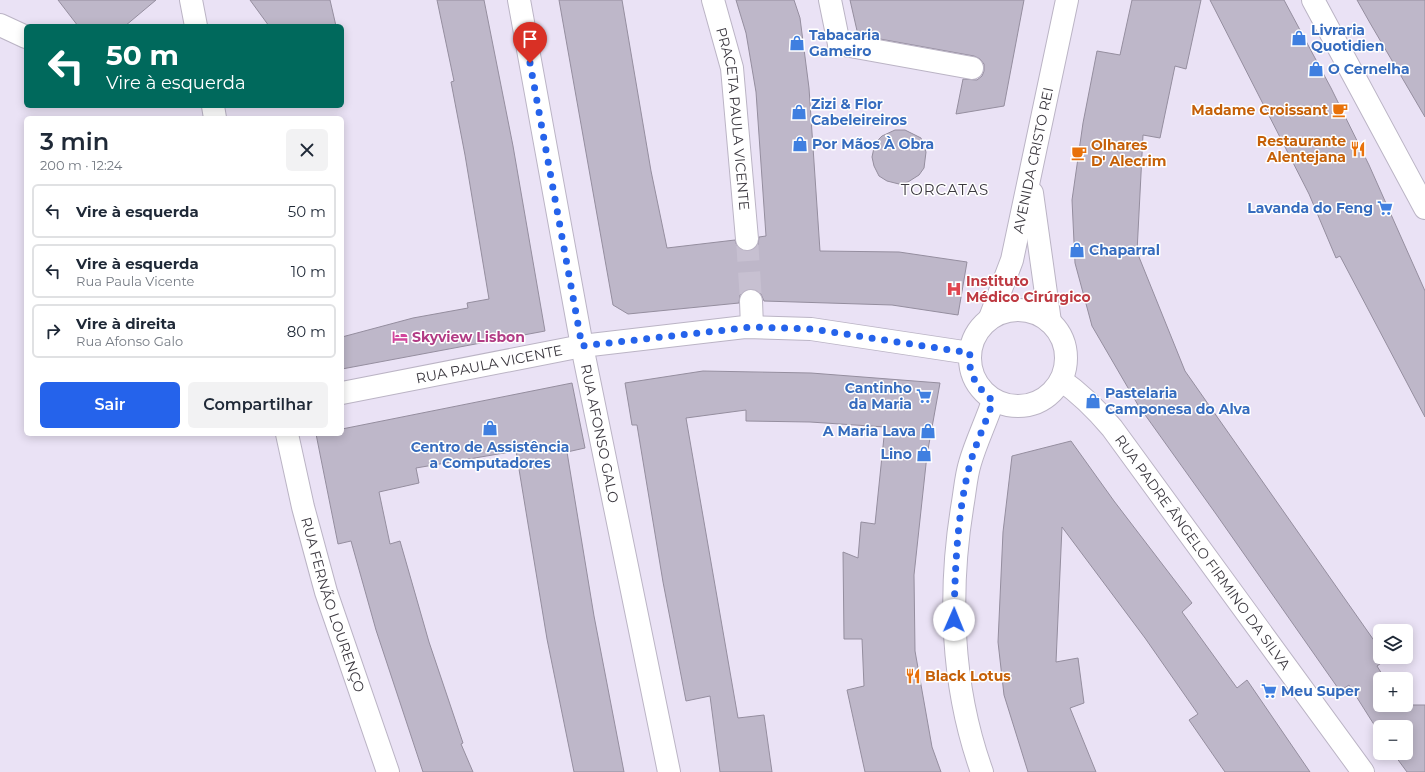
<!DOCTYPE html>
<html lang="pt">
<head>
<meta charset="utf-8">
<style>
  :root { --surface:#fff; --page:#f2f2f3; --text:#1f2937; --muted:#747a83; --line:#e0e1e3; --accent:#2563eb }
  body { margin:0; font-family:Montserrat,sans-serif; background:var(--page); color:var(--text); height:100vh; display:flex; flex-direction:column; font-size:15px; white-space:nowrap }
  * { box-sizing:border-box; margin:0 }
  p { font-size:13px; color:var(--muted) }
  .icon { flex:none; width:22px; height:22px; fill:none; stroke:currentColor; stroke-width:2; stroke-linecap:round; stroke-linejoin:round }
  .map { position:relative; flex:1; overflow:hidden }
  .panel { position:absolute; left:24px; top:116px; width:320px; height:320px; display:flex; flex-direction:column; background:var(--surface); border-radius:6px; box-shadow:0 2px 10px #0003 }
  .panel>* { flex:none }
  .banner { position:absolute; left:24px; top:24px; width:320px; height:84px; border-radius:6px; box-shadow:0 2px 10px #0003; background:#00695c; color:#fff; overflow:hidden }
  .buttons { position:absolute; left:1373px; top:624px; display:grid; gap:8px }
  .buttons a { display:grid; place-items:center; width:40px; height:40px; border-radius:6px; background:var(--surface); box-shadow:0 2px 10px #0003; font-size:20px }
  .pin { position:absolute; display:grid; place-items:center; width:34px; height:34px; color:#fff; margin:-41px -17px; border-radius:50% 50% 50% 0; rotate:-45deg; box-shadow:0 0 4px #0007 }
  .pin .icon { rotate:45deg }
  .me { position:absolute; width:44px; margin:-22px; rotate:1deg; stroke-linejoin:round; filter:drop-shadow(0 0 3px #0008) }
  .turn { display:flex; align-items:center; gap:14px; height:84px; padding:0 16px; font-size:18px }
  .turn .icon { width:52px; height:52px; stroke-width:2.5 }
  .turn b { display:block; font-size:28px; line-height:34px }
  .round { display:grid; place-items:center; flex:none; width:42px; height:42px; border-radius:6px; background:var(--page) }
  .summary { display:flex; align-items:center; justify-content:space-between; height:68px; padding:0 16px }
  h1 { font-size:24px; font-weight:600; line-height:30px }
  .primary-button { display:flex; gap:8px; margin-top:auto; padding:8px 16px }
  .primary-button a { flex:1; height:46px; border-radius:6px; background:var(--accent); color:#fff; font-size:16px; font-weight:600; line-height:46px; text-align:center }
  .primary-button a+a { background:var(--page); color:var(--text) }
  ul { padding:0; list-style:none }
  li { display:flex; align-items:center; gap:12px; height:54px; margin:0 8px 6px; padding:0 8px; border:2px solid var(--line); border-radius:6px }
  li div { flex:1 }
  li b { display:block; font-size:15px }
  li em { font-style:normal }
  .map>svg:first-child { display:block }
</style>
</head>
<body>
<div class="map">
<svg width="1425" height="772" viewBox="0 0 1425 772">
  <rect width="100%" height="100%" fill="#eae2f5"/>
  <path fill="#beb7c9" stroke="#958e9f" d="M58 0H156L125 26H78Z
    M250 0H330L336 26H269Z
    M437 0H484L513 146 545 331 342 369V337L413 318 468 308 467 303 489 299 465 155 451 82 454 81Z
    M559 0H622L651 171 667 248 735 240 737 246 742 250 748 251 754 249 758 245 759 237 766 236 756 92 746 33 736 0H794L800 18 809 88 820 251 899 252 967 262 958 315 892 305 764 301 761 294 757 290 751 289 745 290 740 295 739 303 628 314 613 305Z
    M850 0H1024L1004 106 956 114 963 79 977 80 982 76 984 71V64L980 59 974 56 858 35Z
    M1132 0H1201L1186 69 1175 66 1160 138 1143 135 1137 252 1185 371 1380 649V657H1386L1387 659 1377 666 1385 679H1380V705H1425V772H1407L1393 753H1406V727H1380V734L1349 685 1340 691 1216 514 1138 405 1092 326 1075 263 1072 200 1083 123 1097 51 1120 55Z
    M1210 0H1284L1331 88 1369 165 1425 291V417L1340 256 1336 258 1309 194Z
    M1357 0H1425V117L1370 23Z
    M895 130H905L921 138 926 152 924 168 919 175 908 182 899 184 887 181 879 176 874 166 872 157 875 143 882 136Z
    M703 371 811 373 940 383 927 455 914 575 915 651 932 747 941 772H865L847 690 864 686 862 639H844L843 552 858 558 861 522 875 524 885 427 810 422 746 421V410L686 418 738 718 764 715 772 772H720L710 696 686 701 663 582 637 425H632L625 383Z
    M572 383 585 448 567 452 594 616 624 772H574L547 639 516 451 416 468 419 483 379 492 390 544 400 541 429 642 463 743 461 744 473 772H423L376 630 351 541 338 544 316 434H342V429Z
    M1071 441 1114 501 1192 603 1182 612 1237 688 1247 680 1310 772H1225L1189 720 1198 714 1145 638 1062 527 1056 662 1078 658 1084 703 1070 708 1096 772H1028L1004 695 998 642 1003 532 1012 456Z"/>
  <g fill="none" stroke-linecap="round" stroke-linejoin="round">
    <path stroke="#c7c0d1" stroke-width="22" stroke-dasharray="22 11" stroke-linecap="butt" d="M747 239 751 301"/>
    <defs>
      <path id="pedestrian" d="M839 44 972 68"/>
      <g id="minor">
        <path d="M191 0 196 26"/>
        <path id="s1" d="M519 0 582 346 669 772"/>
        <path id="s2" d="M713 0 732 68 747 239"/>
        <path d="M830 0 839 44"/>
        <path d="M1313 0 1425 208"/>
        <path d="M0 25 26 37"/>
        <path d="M213 106 215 118"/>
        <path d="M1032 193 1050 322"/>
        <path d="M751 301 752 327"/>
        <circle cx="1018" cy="358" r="48"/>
        <path id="s3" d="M990 318 1012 260 1067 0"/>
        <path id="s4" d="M1061 380C1081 394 1096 409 1112 428L1363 772"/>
        <path id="s5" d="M342 393 582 346 745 327 811 329 970 353"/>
        <path id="s6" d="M287 434 303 507 326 592 388 772"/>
        <path d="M982 772C951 686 948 591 963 502 965 490 966 476 970 463 976 442 986 422 993 401"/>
      </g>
    </defs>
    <use href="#pedestrian" stroke="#bbb4c5" stroke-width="24"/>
    <use href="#minor" stroke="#bbb4c5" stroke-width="24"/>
    <use href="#pedestrian" stroke="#fff" stroke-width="22"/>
    <use href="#minor" stroke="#fff" stroke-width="22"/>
  </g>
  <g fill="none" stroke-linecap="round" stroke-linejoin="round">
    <path stroke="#2563eb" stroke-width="7" stroke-dasharray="0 12.6" d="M530 63 582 346 752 327 812 329 970 353C967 374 978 388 993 401 986 422 976 443 970 464 957 513 955 569 954 620"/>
  </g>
  <defs>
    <symbol id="shop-bare" viewBox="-9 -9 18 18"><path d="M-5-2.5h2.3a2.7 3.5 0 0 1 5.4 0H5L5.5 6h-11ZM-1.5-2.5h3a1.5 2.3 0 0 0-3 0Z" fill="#3f7fe0" stroke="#fff" stroke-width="2.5" paint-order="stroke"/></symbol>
    <symbol id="cafe-bare" viewBox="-9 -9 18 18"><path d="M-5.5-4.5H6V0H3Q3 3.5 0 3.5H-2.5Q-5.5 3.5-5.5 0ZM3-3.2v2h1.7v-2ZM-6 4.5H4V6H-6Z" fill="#e8710a" stroke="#fff" stroke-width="2.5" paint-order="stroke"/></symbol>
    <symbol id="restaurant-bare" viewBox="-9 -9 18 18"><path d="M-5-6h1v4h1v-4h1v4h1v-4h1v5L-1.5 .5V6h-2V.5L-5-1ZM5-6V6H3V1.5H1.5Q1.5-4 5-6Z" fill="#e8710a" stroke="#fff" stroke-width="2.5" paint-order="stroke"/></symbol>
    <symbol id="supermarket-bare" viewBox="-9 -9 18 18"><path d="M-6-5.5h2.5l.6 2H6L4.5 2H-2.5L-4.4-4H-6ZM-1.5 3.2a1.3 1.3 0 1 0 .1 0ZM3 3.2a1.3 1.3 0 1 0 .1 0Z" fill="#3f7fe0" stroke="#fff" stroke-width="2.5" paint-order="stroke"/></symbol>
    <symbol id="hospital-bare" viewBox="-9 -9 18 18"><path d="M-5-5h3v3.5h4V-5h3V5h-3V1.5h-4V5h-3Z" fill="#e0444e" stroke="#fff" stroke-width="2.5" paint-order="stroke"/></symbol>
    <symbol id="hotel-bare" viewBox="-9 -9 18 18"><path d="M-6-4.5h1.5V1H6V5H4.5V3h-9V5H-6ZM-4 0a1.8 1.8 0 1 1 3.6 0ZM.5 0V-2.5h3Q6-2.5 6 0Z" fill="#d1479c" stroke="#fff" stroke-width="2.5" paint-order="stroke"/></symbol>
  </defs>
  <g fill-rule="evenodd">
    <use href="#shop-bare" x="1288" y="27" width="22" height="22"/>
    <use href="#shop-bare" x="786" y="32" width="22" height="22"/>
    <use href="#shop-bare" x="1305" y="58" width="22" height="22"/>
    <use href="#cafe-bare" x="1329" y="99" width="22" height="22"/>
    <use href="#shop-bare" x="788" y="101" width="22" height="22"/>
    <use href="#shop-bare" x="789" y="133" width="22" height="22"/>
    <use href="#restaurant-bare" x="1347" y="138" width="22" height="22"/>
    <use href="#cafe-bare" x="1068" y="142" width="22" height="22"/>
    <use href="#supermarket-bare" x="1374" y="197" width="22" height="22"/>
    <use href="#shop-bare" x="1066" y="239" width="22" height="22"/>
    <use href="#hospital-bare" x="943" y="278" width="22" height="22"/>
    <use href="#hotel-bare" x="389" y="326" width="22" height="22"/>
    <use href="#supermarket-bare" x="913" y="385" width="22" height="22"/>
    <use href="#shop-bare" x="1082" y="390" width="22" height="22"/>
    <use href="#shop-bare" x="479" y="417" width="22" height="22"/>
    <use href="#shop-bare" x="917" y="420" width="22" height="22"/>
    <use href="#shop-bare" x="913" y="443" width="22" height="22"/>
    <use href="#restaurant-bare" x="902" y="665" width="22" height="22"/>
    <use href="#supermarket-bare" x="1258" y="680" width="22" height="22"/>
  </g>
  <g text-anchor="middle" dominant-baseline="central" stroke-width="3" stroke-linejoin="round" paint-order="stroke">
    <g font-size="14" font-weight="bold" fill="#366cbe" stroke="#fff" text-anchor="start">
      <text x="1311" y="30">Livraria<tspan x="1311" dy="16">Quotidien</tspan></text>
      <text x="809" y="35">Tabacaria<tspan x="809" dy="16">Gameiro</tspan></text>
      <text x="1328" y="69">O Cernelha</text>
      <text x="811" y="104">Zizi &amp; Flor<tspan x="811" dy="16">Cabeleireiros</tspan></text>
      <text x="812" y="144">Por Mãos À Obra</text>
      <text x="1373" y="208" text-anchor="end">Lavanda do Feng</text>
      <text x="1089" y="250">Chaparral</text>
      <text x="912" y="388" text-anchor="end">Cantinho<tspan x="912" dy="16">da Maria</tspan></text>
      <text x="1105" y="393">Pastelaria<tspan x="1105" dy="16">Camponesa do Alva</tspan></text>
      <text x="916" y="431" text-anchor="end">A Maria Lava</text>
      <text x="490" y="447" text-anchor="middle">Centro de Assistência<tspan x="490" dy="16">a Computadores</tspan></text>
      <text x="912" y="454" text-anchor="end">Lino</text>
      <text x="1281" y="691">Meu Super</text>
    </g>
    <g font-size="14" font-weight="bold" fill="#c56008" stroke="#fff" text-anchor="end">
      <text x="1328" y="110">Madame Croissant</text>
      <text x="1346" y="141">Restaurante<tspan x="1346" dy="16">Alentejana</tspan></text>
      <text x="1091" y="145" text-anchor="start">Olhares<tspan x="1091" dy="16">D' Alecrim</tspan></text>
      <text x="925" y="676" text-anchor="start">Black Lotus</text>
    </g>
    <g font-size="14" fill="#3c3940" stroke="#fff">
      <text stroke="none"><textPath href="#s2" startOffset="121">PRACETA PAULA VICENTE</textPath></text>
      <text stroke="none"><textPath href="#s3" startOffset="164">AVENIDA CRISTO REI</textPath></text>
      <text stroke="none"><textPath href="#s5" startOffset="150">RUA PAULA VICENTE</textPath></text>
      <text stroke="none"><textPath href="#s1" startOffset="441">RUA AFONSO GALO</textPath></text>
      <text stroke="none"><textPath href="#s4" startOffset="224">RUA PADRE ÂNGELO FIRMINO DA SILVA</textPath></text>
      <text stroke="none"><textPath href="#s6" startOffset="177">RUA FERNÃO LOURENÇO</textPath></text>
    </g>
    <g font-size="14" font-weight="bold" fill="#be3a42" stroke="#fff" text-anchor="start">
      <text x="966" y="281">Instituto<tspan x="966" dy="16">Médico Cirúrgico</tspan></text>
    </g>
    <g font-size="14" font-weight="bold" fill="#b23c85" stroke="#fff" text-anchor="start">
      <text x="412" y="337">Skyview Lisbon</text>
    </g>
    <g font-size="15" letter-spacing="1" fill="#3c3940" stroke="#fff">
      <text x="945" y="189">TORCATAS</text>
    </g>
  </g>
</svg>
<div class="buttons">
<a><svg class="icon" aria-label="layers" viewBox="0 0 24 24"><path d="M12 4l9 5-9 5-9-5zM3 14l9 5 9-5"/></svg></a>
<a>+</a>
<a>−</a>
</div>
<div class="pin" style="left:530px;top:63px;background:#d93025"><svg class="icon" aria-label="arrive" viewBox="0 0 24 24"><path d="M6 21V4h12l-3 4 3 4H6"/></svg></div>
<svg class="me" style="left:954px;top:620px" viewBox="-20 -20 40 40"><circle r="19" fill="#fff"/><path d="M0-13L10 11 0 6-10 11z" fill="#2563eb"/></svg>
<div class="banner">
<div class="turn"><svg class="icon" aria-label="left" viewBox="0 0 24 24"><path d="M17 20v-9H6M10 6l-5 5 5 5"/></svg><div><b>50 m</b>Vire à esquerda</div></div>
</div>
<section class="panel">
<div class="summary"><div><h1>3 min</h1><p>200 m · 12:24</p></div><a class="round"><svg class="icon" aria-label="close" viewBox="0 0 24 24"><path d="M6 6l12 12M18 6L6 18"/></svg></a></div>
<ul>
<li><svg class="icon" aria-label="left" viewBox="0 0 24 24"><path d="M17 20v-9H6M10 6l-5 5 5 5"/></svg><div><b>Vire à esquerda</b></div><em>50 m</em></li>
<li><svg class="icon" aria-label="left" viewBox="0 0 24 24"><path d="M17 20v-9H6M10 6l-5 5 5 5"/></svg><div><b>Vire à esquerda</b><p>Rua Paula Vicente</p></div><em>10 m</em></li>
<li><svg class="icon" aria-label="right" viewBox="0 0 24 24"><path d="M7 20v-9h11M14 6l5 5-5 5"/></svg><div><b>Vire à direita</b><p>Rua Afonso Galo</p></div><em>80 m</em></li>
</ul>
<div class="primary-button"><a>Sair</a><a>Compartilhar</a></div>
</section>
</div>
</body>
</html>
